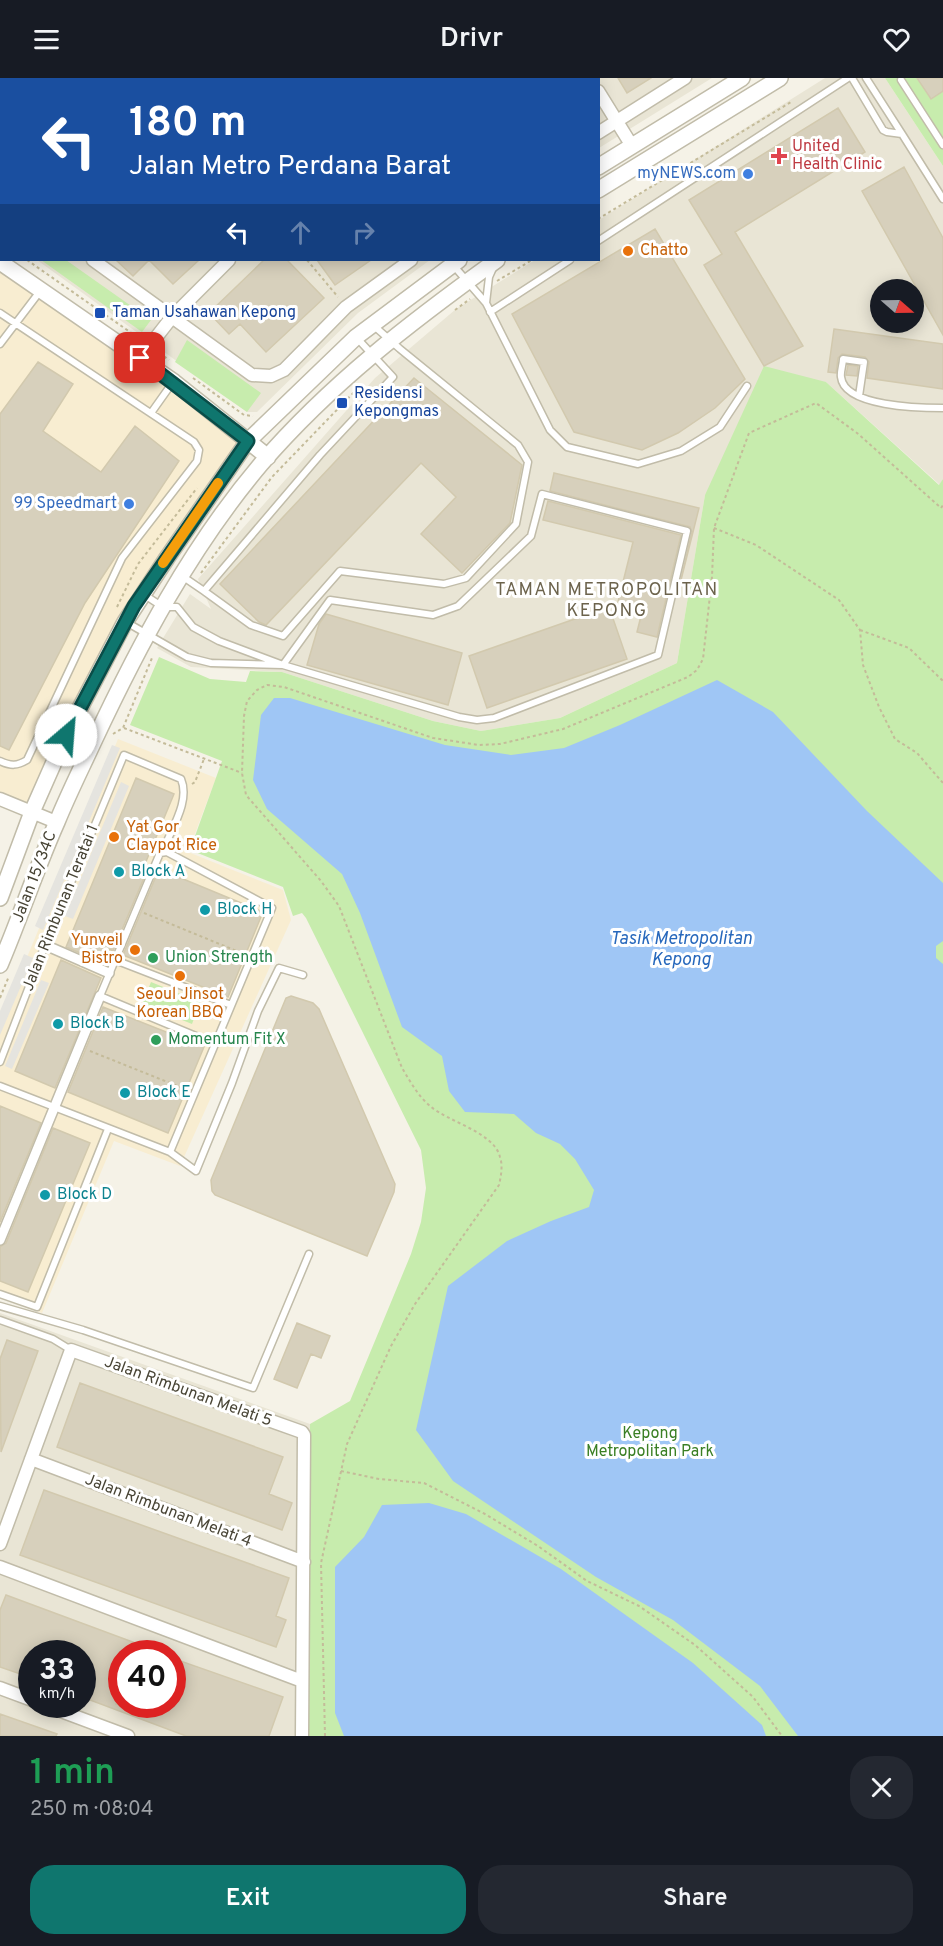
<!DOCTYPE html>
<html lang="en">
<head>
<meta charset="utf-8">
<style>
  :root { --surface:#171b24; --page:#242831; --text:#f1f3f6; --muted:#9ea1a6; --accent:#0f766e }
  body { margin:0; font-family:Overpass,sans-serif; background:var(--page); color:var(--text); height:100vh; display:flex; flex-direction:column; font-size:22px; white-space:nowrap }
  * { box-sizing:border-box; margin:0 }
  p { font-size:20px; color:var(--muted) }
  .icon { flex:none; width:33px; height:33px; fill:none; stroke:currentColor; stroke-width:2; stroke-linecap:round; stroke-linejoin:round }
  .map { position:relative; height:1658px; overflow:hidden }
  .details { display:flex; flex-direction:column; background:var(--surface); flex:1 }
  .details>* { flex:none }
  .top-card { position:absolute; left:0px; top:0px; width:600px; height:183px; box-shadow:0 3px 15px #0003; background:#1a4fa0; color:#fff; overflow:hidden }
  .needle { width:39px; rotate:110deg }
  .tools { position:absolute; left:870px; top:201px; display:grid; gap:12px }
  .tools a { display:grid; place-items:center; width:54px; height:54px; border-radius:50%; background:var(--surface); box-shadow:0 3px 15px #0003; font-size:30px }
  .speed { position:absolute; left:18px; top:1562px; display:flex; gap:12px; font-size:30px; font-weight:700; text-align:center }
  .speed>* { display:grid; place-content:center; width:78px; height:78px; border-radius:50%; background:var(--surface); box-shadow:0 3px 15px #0003; line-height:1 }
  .speed small { font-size:15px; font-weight:400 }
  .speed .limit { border:9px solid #d22; background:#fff; color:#111 }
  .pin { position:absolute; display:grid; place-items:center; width:51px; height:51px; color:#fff; margin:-26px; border-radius:12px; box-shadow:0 3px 9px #0006 }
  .me { position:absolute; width:66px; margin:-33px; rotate:27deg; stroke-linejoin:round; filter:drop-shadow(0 0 4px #0008) }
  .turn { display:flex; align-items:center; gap:21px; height:126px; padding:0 30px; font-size:27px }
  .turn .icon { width:78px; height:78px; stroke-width:2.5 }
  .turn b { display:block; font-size:42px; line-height:51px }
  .lanes { display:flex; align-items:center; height:57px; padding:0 30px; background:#0003; justify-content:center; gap:30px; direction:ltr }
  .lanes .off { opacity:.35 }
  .round { display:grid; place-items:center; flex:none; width:63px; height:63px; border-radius:24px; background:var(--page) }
  .head { display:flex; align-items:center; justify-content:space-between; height:102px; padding:0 30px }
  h1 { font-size:36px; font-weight:600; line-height:45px; color:#1e9e55 }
  .button { display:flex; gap:12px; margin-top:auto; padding:12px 30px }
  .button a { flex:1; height:69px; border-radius:24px; background:var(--accent); color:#fff; font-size:24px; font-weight:600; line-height:69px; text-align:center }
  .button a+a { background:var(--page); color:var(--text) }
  header { display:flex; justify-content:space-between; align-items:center; height:78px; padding:0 30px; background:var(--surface); font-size:27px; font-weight:600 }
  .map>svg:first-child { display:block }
</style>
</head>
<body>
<header><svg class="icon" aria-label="menu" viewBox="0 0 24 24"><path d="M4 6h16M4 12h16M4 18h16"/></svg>Drivr<svg class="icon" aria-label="heart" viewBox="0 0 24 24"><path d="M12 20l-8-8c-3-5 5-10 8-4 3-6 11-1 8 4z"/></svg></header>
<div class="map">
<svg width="943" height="1658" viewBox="0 0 943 1658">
  <rect width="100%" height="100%" fill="#f5f2e7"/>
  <path fill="#e9e5d5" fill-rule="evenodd" d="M170 0H712L599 70 598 2H167Z
    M825 0H885L943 88V401L940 407 826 304 705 417 677 585 560 640 481 653 433 643 282 594 191 589 157 570 190 516 211 531 198 501 375 300 456 231 535 182H598L599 142ZM880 212H914V244H880Z
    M37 182H430L358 235 257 334H247Z
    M0 1235 310 1346 307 1658H0ZM32 1575H82V1626H32ZM122 1575H172V1626H122Z"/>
  <path fill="#f8edd1" d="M0 193 118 273 238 364 125 528 66 643 28 726 0 715Z
    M118 661 216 700 188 774 283 812 291 842 180 1088 114 1063 42 1235 0 1220V944Z"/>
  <path fill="#e7e3dc" d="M0 0H170L2 2 1 136Z"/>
  <path fill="#c7ecad" d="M885 0H943V88Z
    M41 182H66L151 242 142 254Z
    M187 262 261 315 247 334 175 284Z
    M764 288 826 304 939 407 943 401V1658H307L310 1346 350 1323 411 1176 421 1144 426 1110 421 1072 306 840 302 835 293 838 283 809 190 772 222 683 130 647 159 579 210 601 246 604 250 593 282 594 433 643 481 653 560 640 677 585 705 417Z
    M151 904 200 924 192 946 142 926Z"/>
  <path fill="#e5e4df" d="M112 667 120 670 43 852 35 848Z
    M121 704 129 708 73 841 65 838Z
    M24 876 33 880 0 957V933Z
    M41 902 49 905 12 991 5 988Z"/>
  <path fill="#9fc6f5" d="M717 602 773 634 867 733 943 805V863L936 868V880L943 886V1658H798L760 1608 673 1542 596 1499 453 1403 416 1352 448 1208 507 1163 551 1143 589 1129 594 1112 575 1081 560 1066 536 1055 514 1036 465 1034 449 1013 442 978 402 949 360 835 342 796 267 731 253 702 261 637 274 620H290L445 667 511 677 564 670 620 647Z
    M429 1425 466 1436 561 1491 693 1585 762 1647 766 1658H344L335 1635V1489L364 1459 382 1427Z"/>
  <path fill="#d7d0bc" stroke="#d2c9ae" stroke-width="1.5" d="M618 0H651L627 15Z
    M917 0H943V13L931 21Z
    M838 30 865 74 735 154 803 268 764 288 704 187 722 176 689 122Z
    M904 89 943 160V257L862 113Z
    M655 151 745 301 715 330 678 355 642 372 574 354 512 236Z
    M116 182H149L133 198Z
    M149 182H199L173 206Z
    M264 182H287L324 220 266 274 240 246 229 256 209 235Z
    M317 182H371L335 207Z
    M834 251 943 266V311L867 300 869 284 865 279 842 276 838 280 836 295 828 294Z
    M38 284 73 306 43 353 101 394 135 348 179 383 85 525 9 672 0 668V336Z
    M848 287 858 288 857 298 846 297Z
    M414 300 522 387 510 445 462 495 421 456 456 419 421 385 266 547 259 544 220 506Z
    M554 395 699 430 680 506 692 454 690 449 550 413Z
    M548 423 681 457 657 559 637 554 642 534 617 528 633 464 543 442Z
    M609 529 627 581 487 630 469 578Z
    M326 536 462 575 448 627 307 587 319 546Z
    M136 700 174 716 145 786 149 788 113 873 109 871 104 885 66 869Z
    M159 791 263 834 228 919 123 877Z
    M61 882 101 900 55 1010 15 993Z
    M291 918 313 925 319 931 395 1106 394 1114 367 1178 215 1117 212 1113 211 1102 286 920Z
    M103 929 204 969 168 1055 68 1014Z
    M0 1028 41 1045 0 1144Z
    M53 1050 90 1065 28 1214 0 1203V1169L6 1165Z
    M297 1245 330 1258 321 1280 311 1276 297 1310 274 1301Z
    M7 1262 38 1273 1 1374 0 1281Z
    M80 1305 283 1379 269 1416 292 1425 282 1452 57 1369Z
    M44 1412 289 1500 276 1538 286 1542 276 1569 20 1477Z
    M6 1517 138 1566 135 1575H122V1612L116 1626H172V1580L283 1619 269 1658H186L82 1619V1575H32V1600L0 1589V1532Z
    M0 1636 57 1656 56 1658H0Z"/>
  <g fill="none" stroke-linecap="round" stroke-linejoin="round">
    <defs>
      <path id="service" d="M135 0 137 2
        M852 0 883 52 887 54 902 56 866 0
        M901 2 943 67
        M0 47 2 48
        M902 56 943 121
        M598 163 848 0
        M453 187 486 225 550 352 567 369 638 386 681 373 720 349 747 308
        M486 225 489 199 493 190
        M490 234 570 182
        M0 235 194 364 199 372 197 383 122 480 27 682C17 688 11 688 0 683
        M356 259 393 299 320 377 204 513 251 547 283 558 340 493 444 506 466 500 516 446 528 384 518 367 400 271 373 247
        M0 266 41 212
        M859 318 864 284 843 281C843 286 840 294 841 299 844 329 921 330 943 330
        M151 335 173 304
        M542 416 687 453 658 577 494 640 477 642 459 639 283 587 330 522 433 537 458 528 531 458Z
        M182 498 204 513
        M126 544 187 579 211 585 283 587 219 563 193 549 177 529H163L143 516
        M167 774 160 775 100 918 215 966
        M115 882 231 927
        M0 984 45 867 124 677 181 701C190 722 173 748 165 768L167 774
        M0 1008 170 1074 272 830 167 774
        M170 1074 196 1093 232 1005 258 933 279 890 303 897
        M0 1216 37 1229 108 1051
        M0 1228 83 1252 253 1310 309 1176
        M0 1242 53 1261 71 1272"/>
      <path id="pedestrian" d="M45 867 109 895
        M0 1162 100 918"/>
      <path id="minor" d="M34 0 36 2
        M590 0 591 2
        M157 2 159 0
        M276 2 278 0
        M473 2 475 0
        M598 13 632 68
        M598 55 685 0
        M0 115 2 116
        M0 169 2 167
        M93 182 252 297 271 298 284 292 346 229 411 182
        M140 280 172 239 229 182
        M0 721 56 744
        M31 1381 304 1484
        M0 1466 71 1272 302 1354 304 1357 302 1658
        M0 1489 302 1603
        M0 1610 32 1622
        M42 1626 128 1658"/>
      <path id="tertiary" d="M598 89 742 0
        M598 112 780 0
        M0 184 174 304 268 379
        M0 820 32 734 66 657 125 544 167 480 248 363 356 259 459 182
        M0 887C20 840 36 791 57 744 68 717 81 691 93 665 139 567 190 470 261 386 331 305 411 244 497 182"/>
    </defs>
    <use href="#service" stroke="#c1bca9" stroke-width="9"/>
    <use href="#pedestrian" stroke="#c1bca9" stroke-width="12"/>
    <use href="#minor" stroke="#c1bca9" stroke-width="15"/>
    <use href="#tertiary" stroke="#c1bca9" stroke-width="18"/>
    <path stroke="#c4bb99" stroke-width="2" stroke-dasharray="3 3" stroke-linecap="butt" d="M397 0 398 2
      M598 141 791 24
      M27 182 140 261
      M307 182 338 219
      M497 203 532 182
      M455 232 470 221
      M159 275 169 282
      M193 300 244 337 253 338
      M714 450 756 467 839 522 860 552 863 587 879 629 895 661 917 675 943 705
      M201 495 272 399 358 310
      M117 529 138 486 197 410
      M860 552 909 570 943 603
      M124 650 242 695
      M113 656 123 650 152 580
      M192 706 195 704 204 681
      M144 835 244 876
      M0 920 9 898
      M90 973 185 1011
      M341 1393 379 1401 424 1405 485 1436 538 1468 587 1503 639 1528 695 1567 753 1619 782 1658
      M325 1658 321 1485 347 1366 391 1268 415 1226 499 1107C501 1098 503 1088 500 1079 494 1054 448 1044 430 1028 418 1018 410 1003 402 990L339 828 321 803 246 717 242 695 244 638 247 623 257 612 267 607 284 609 433 660 479 667 500 666 563 651 688 599 697 592 703 581 712 499 714 450 749 355 816 325 857 355 941 430 943 427"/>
    <use href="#service" stroke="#fff" stroke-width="6"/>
    <use href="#pedestrian" stroke="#fff" stroke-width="9"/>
    <use href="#minor" stroke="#fff" stroke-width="12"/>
    <use href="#tertiary" stroke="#fff" stroke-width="15"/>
  </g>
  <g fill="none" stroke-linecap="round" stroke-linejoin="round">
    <defs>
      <path id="route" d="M66 657 134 528 248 363 140 280"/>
    </defs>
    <use href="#route" stroke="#0a4d48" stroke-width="15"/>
    <use href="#route" stroke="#0f766e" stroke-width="10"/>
    <path stroke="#f59e0b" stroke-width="10" d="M163 485 218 405"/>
  </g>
  <path fill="#e0444e" stroke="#fff" stroke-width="2" d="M776 69h6v6h6v6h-6v6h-6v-6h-6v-6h6z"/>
  <g fill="#3f7fe0" stroke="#fff" stroke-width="2">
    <circle cx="748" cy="96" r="6"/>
    <circle cx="129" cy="426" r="6"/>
  </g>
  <g fill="#e8710a" stroke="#fff" stroke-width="2">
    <circle cx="628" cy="173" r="6"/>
    <circle cx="114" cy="759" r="6"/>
    <circle cx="135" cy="872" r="6"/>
    <circle cx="180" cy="898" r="6"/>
  </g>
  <g fill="#1a4fb4" stroke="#fff" stroke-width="2">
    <rect x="94" y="229" width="12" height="12" rx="3"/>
    <rect x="336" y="319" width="12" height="12" rx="3"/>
  </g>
  <g fill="#0f9aa8" stroke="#fff" stroke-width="2">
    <circle cx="119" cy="794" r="6"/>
    <circle cx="205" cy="832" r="6"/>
    <circle cx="58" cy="946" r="6"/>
    <circle cx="125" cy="1015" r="6"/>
    <circle cx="45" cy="1117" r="6"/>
  </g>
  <g fill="#2e9e5b" stroke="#fff" stroke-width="2">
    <circle cx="153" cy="880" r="6"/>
    <circle cx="156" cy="962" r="6"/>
  </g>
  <g text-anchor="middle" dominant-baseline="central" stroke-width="6" stroke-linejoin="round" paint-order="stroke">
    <g font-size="16" fill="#be3a42" stroke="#fff" text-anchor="start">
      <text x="792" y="69">United<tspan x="792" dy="18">Health Clinic</tspan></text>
    </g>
    <g font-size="16" fill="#366cbe" stroke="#fff" text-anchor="end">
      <text x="736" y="96">myNEWS.com</text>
      <text x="117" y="426">99 Speedmart</text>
    </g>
    <g font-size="16" fill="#c56008" stroke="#fff" text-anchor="start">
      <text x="640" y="173">Chatto</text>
      <text x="126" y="750">Yat Gor<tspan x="126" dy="18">Claypot Rice</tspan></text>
      <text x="123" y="863" text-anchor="end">Yunveil<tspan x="123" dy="18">Bistro</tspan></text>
      <text x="180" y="917" text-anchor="middle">Seoul Jinsot<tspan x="180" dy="18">Korean BBQ</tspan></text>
    </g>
    <g font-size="16" fill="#164399" stroke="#fff" text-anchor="start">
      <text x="112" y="235">Taman Usahawan Kepong</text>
      <text x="354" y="316">Residensi<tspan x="354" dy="18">Kepongmas</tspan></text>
    </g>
    <g font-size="16" fill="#0d838f" stroke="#fff" text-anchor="start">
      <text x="131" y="794">Block A</text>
      <text x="217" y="832">Block H</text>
      <text x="70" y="946">Block B</text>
      <text x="137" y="1015">Block E</text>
      <text x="57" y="1117">Block D</text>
    </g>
    <g font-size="16" fill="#484435" stroke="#fff">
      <text transform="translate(35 799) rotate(-69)">Jalan 15/34C</text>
      <text transform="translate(61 830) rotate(-68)">Jalan Rimbunan Teratai 1</text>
      <text transform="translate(188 1314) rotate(20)">Jalan Rimbunan Melati 5</text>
      <text transform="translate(168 1433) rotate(21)">Jalan Rimbunan Melati 4</text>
    </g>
    <g font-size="16" fill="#27864d" stroke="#fff" text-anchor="start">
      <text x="165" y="880">Union Strength</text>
      <text x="168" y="962">Momentum Fit X</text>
    </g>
    <g font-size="16" fill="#3a7f24" stroke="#fff">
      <text x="650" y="1356">Kepong<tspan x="650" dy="18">Metropolitan Park</tspan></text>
    </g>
    <g font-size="18" letter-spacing="1.5" fill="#6c634c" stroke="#fff">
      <text x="607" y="512">TAMAN METROPOLITAN<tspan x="607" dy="21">KEPONG</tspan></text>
    </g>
    <g font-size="18" font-style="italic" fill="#2768bc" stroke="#fff">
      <text x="681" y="861">Tasik Metropolitan<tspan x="681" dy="21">Kepong</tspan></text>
    </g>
  </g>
</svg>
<div class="tools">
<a><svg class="needle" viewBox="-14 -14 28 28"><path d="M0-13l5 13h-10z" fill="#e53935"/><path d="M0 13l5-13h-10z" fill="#9ea1a6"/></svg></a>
</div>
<div class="speed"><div>33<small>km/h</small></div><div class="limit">40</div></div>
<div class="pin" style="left:140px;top:280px;background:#d93025"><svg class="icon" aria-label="arrive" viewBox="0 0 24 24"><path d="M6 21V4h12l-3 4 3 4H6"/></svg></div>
<svg class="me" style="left:66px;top:657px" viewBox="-20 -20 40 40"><circle r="19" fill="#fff"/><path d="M0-13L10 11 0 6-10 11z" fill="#0f766e"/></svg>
<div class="top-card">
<div class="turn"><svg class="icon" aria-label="left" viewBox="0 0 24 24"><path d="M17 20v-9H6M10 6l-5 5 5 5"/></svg><div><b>180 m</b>Jalan Metro Perdana Barat</div></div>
<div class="lanes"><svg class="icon" aria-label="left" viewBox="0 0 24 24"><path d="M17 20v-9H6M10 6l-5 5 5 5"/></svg><svg class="icon off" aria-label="ahead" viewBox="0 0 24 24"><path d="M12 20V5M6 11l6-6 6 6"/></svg><svg class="icon off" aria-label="right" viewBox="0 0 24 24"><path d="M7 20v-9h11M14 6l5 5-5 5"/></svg></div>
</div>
</div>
<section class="details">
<div class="head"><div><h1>1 min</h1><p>250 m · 08:04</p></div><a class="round"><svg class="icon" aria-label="close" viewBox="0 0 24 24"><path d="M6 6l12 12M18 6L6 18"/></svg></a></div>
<div class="button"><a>Exit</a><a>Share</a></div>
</section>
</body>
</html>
